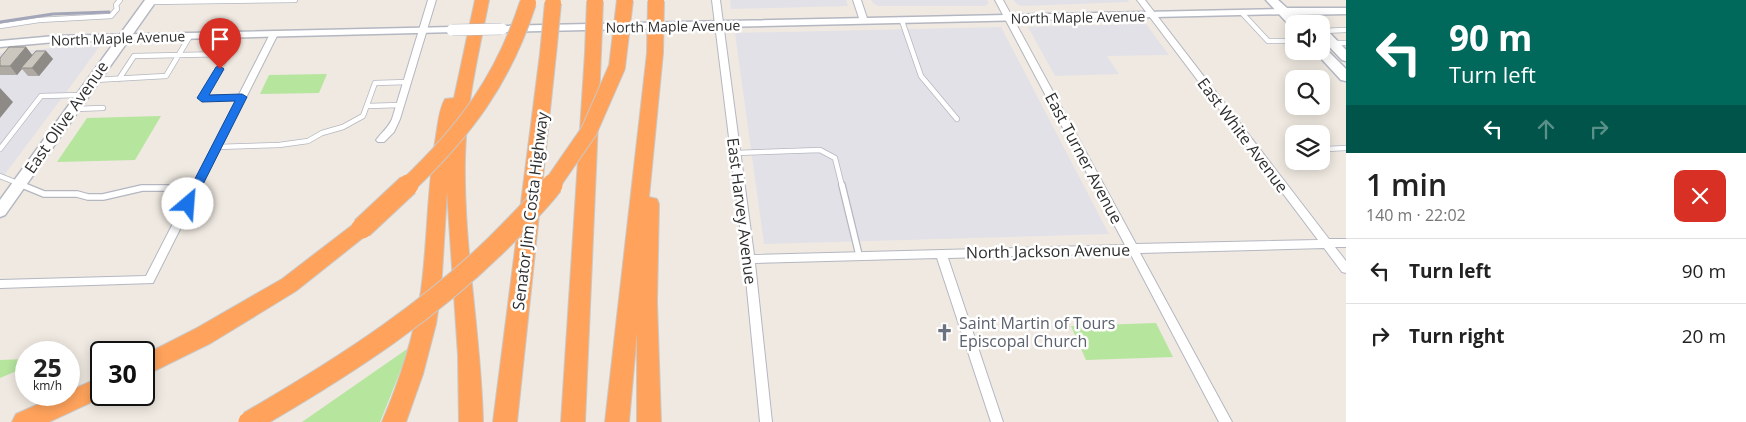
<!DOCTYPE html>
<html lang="en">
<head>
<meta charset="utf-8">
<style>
  :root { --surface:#fff; --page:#f2f2f2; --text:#222; --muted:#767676; --line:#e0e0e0 }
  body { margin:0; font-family:"Open Sans",sans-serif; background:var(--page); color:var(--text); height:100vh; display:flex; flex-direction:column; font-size:19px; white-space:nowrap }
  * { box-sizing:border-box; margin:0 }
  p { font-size:16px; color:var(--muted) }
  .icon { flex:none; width:28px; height:28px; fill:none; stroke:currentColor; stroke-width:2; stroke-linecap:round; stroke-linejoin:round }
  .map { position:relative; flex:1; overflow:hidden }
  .drawer { display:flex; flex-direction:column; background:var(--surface); width:400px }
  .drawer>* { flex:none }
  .hud { background:#00695c; color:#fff; overflow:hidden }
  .tools { position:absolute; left:1285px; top:15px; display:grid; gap:10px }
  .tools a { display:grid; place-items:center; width:45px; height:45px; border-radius:10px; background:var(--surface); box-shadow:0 2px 12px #0003; font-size:25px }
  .speed { position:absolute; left:15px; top:341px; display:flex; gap:10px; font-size:25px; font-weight:700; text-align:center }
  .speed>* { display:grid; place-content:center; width:65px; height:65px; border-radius:50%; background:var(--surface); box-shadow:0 2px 12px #0003; line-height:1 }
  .speed small { font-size:12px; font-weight:400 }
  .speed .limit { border:2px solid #111; border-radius:8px; background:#fff; color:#111 }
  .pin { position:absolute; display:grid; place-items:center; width:42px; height:42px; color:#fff; margin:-51px -21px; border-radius:50% 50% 50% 0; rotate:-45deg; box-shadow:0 0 5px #0007 }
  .pin .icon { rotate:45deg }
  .me { position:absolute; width:55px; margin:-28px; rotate:27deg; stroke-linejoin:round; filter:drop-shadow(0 0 4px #0008) }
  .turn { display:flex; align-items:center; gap:18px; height:105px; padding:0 20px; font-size:22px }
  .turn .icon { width:65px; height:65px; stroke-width:2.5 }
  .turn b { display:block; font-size:35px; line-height:42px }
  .lanes { display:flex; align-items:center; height:48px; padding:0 20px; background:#0003; justify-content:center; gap:25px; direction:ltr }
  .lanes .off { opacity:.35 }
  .round { display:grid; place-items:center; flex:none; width:52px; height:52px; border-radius:10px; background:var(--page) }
  .head { display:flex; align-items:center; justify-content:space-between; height:85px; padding:0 20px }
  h1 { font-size:30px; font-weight:600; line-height:38px }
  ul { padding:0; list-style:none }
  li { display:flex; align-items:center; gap:15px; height:65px; padding:0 20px; border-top:1px solid var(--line) }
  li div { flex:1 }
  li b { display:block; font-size:19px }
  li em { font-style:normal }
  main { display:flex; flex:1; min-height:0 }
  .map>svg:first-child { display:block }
</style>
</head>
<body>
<main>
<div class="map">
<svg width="1346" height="422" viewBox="0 0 1346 422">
  <rect width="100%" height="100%" fill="#efe9e1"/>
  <path fill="#e3e1e8" d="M730 0H846L848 6 731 9Z
    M871 0H987L989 3 985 6H878L873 3Z
    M1013 0H1128L1129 2 1022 6 1017 4Z
    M1146 24 1169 55 1107 56 1119 74 1055 76 1028 27Z
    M1001 27 1109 234 764 244 735 33Z
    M99 47 73 83 0 181V53L52 48Z"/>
  <path fill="#b6e59e" d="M327 74 319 93 260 94 269 75Z
    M161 116 135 160 57 162 87 118Z
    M1156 323 1173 357 1086 360 1071 326Z
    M410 347 380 422H302Z
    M26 359V367L0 378V360Z"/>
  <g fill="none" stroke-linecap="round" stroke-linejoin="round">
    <defs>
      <path id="service-far1" d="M150 2 295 0
        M1242 13 1268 41H1294
        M902 21 921 76 957 119
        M0 26 39 20 111 16 117 9 116 5 120 0
        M1322 31 1345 30
        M1334 43H1346
        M119 79 134 56 228 54 202 98 242 97
        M94 80 166 76 190 36
        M367 106 401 105
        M75 109 103 108
        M216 147 279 145 308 141 322 133 343 127 363 116 375 83 408 82
        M0 149 41 96 81 95
        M1326 149 1346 148
        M735 153 820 150 835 158 842 186
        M0 176 25 186"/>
      <path id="service" d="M22 185 44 194H77L88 197H103L142 188H195
        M842 185 859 255"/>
      <path id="minor" d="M428 0H436L400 119 394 132 384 142H378L376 140C382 132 388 128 392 119Z
        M712 0H720L754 255 1125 245 995 0H1003L1136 244 1318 240 1137 0H1145L1329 239H1346V247H1335L1346 261V273L1342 272 1324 248 1140 253 1232 422H1219L1130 253 948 258 1003 422H991L937 258 755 263 772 422H760L744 259Z
        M853 0H861L868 21 867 23H861L860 21Z
        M271 32H277L278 34 153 283 0 288V280L146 276Z"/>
      <path id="tertiary" d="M1284 9 1289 12 1287 14 502 32 497 29 502 26Z
        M452 27 456 28V32L55 42 0 47V41L55 36Z"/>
      <path id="secondary" d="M145 0H157L5 215 0 217V200Z
        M1266 0H1278L1287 8H1346V14L1293 15 1301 24H1294V27H1291Z
        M1321 27 1325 28 1346 50V61L1342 60 1321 38Z
        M1321 47 1325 48 1346 69V81L1341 80 1317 54 1315 51H1321Z"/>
      <path id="motorway" d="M475 0H489C479 52 466 104 465 157 463 246 481 333 483 422H459L458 355 447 192 441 290 436 324 423 374 406 422H382C400 380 414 336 421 291 428 239 427 187 436 136 438 124 439 109 445 99L454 98Z
        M593 48 598 50 601 53 585 422H561L585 53 588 50Z
        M655 48 660 50 663 53 649 197 657 199 659 204 657 302 661 422H637V333L629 422H605L647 53 650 50Z
        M548 49 553 51 556 54 517 422H493L540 54 543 51Z
        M362 221 369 223 372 228 369 233 296 291 211 343 144 376V355L195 329 282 279 355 223Z
        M101 377V395H107L49 422H12L16 414 59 395H69V391Z"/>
    </defs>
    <use href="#service-far1" stroke="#b4b7c1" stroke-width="6"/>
    <use href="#service" stroke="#b4b7c1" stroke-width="8"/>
    <use href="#minor" stroke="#b4b7c1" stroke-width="2"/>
    <use href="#tertiary" stroke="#b4b7c1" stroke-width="3"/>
    <use href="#secondary" stroke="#b4b7c1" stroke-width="3"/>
    <use href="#motorway" stroke="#c9c9c9" stroke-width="2"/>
    <use href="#service-far1" stroke="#fff" stroke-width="4.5"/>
    <use href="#service" stroke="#fff" stroke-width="5.5"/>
    <use href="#minor" fill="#fff" fill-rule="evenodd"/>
    <use href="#tertiary" fill="#fff" fill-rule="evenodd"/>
    <use href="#secondary" fill="#fff" fill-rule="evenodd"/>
    <use href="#motorway" fill="#ffa35c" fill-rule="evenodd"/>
    <path stroke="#a3a6b8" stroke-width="3" d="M0 22 53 14 109 12"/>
    <defs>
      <path id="tertiary-bridge" d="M452 30 502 29"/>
      <path id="motorway-bridge-far1" d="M593 53 595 1
        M655 53 656 1
        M548 54 553 3
        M407 186C465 131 503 80 528 3
        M551 186 589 131 617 67 625 0"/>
      <path id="motorway-bridge" d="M362 228 408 185
        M249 422C344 367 438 307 514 227 527 213 541 200 552 185"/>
    </defs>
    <use href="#tertiary-bridge" stroke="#b4b7c1" stroke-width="12" stroke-linecap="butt"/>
    <use href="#motorway-bridge-far1" stroke="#c9c9c9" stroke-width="18" stroke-linecap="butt"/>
    <use href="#motorway-bridge" stroke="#c9c9c9" stroke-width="23" stroke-linecap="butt"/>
    <use href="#tertiary-bridge" stroke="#fff" stroke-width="11"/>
    <use href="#motorway-bridge-far1" stroke="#ffa35c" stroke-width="16"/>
    <use href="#motorway-bridge" stroke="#ffa35c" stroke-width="21"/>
  </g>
  <path fill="#afaba4" d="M26 47 32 55 46 51 53 59 39 76H28L22 69 17 75H0V58Z"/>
  <path fill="#8e8b86" d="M26 47 33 56 21 68 22 69 17 75 10 66Z
    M46 51 53 59 39 76 32 68Z
    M0 88 13 102 0 118Z"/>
  <path fill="#cbc7bf" stroke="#8e8b86" d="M9 47H26L10 66H0V58Z
    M36 51H46L32 68H21Z"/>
  <path fill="#1a73e8" stroke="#114b97" d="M220 66 224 69 209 95 242 94 247 97 193 204 188 208 182 204 235 101 202 102 197 98 216 67Z"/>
  <defs>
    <symbol id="church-bare" viewBox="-9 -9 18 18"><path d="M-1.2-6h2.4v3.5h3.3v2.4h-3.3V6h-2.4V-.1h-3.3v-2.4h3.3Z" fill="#6b7280" stroke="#fff" stroke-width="2.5" paint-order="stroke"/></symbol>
  </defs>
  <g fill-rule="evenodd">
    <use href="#church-bare" x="932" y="320" width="25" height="25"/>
  </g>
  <g text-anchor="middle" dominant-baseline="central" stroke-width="5" stroke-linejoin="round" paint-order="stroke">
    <g font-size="14" fill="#2e2e2e" stroke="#fff">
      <text transform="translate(1078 17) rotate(-1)">North Maple Avenue</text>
      <text transform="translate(673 26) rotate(-1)">North Maple Avenue</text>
      <text transform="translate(118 38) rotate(-2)">North Maple Avenue</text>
    </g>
    <g font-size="16" fill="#2e2e2e" stroke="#fff">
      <text transform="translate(66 117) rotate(-55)">East Olive Avenue</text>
      <text transform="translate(1243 135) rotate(53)">East White Avenue</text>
      <text transform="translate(1084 158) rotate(62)">East Turner Avenue</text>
      <text transform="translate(530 211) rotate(-83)">Senator Jim Costa Highway</text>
      <text transform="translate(742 211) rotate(83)">East Harvey Avenue</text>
      <text transform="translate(1048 251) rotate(-1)">North Jackson Avenue</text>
    </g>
    <g font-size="16" fill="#5b616d" stroke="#fff" text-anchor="start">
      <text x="959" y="323">Saint Martin of Tours<tspan x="959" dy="18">Episcopal Church</tspan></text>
    </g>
  </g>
</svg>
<div class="tools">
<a><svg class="icon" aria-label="sound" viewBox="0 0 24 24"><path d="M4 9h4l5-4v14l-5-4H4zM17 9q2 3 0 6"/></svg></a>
<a><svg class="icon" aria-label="search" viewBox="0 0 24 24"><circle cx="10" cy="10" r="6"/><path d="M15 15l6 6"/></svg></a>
<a><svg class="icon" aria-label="layers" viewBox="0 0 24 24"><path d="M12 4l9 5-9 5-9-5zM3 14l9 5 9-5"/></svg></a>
</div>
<div class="speed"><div>25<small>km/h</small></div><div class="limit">30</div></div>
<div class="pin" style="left:220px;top:69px;background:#d93025"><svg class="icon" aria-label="arrive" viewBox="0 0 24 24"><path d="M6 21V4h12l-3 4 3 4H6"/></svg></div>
<svg class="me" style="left:188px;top:204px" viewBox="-20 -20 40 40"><circle r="19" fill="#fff"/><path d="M0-13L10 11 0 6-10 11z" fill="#1a73e8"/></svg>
</div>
<section class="drawer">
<div class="hud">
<div class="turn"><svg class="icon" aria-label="left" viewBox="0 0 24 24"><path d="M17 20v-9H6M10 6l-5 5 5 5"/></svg><div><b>90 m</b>Turn left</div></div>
<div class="lanes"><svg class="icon" aria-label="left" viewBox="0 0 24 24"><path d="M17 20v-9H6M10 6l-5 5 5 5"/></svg><svg class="icon off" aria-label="ahead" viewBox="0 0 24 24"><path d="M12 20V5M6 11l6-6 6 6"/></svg><svg class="icon off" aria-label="right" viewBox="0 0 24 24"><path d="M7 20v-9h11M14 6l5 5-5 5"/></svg></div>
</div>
<div class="head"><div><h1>1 min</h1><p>140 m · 22:02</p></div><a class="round" style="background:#d93025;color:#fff"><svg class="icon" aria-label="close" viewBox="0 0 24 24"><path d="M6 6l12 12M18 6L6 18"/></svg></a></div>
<ul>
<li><svg class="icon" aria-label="left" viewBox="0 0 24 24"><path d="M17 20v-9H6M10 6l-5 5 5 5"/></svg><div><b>Turn left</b></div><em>90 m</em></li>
<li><svg class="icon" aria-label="right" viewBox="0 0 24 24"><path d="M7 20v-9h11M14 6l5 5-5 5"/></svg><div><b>Turn right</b></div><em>20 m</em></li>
</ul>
</section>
</main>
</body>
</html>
